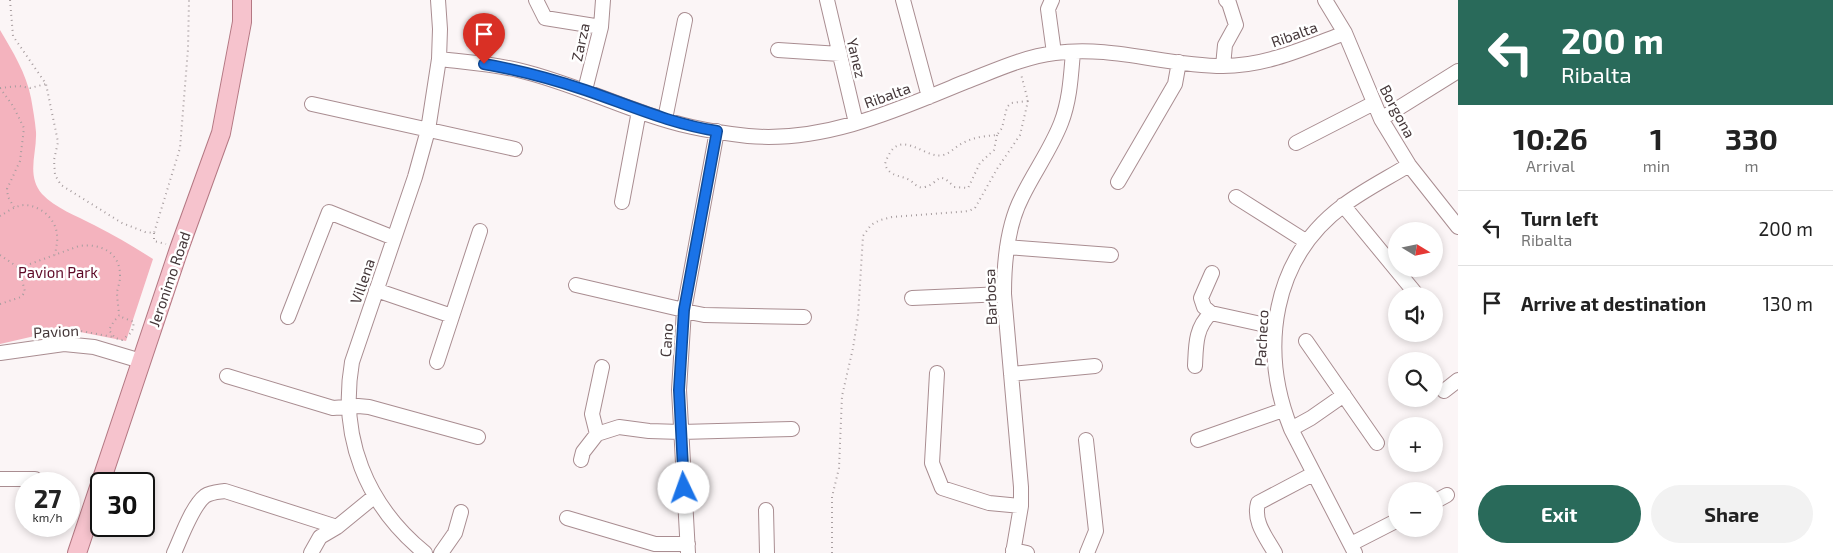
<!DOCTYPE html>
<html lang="en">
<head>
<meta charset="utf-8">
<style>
  :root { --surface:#fff; --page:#f2f2f2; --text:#222; --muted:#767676; --line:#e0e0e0; --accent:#296a5a }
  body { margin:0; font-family:"Exo 2",sans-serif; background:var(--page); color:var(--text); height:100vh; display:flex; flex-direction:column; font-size:19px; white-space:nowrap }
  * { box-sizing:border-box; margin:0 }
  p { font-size:16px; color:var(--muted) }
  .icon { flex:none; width:28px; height:28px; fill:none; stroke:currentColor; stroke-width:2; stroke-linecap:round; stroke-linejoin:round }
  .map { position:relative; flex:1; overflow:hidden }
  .panel { display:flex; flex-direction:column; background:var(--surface); width:375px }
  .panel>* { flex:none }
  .banner { background:#296a5a; color:#fff; overflow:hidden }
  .needle { width:32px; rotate:100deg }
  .tools { position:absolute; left:1388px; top:222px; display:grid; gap:10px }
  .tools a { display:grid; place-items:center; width:55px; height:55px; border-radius:50%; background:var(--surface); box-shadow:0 2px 8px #0003; font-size:25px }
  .speed { position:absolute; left:15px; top:472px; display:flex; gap:10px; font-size:25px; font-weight:700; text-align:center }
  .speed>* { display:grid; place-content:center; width:65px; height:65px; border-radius:50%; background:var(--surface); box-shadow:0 2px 8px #0003; line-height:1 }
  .speed small { font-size:12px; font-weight:400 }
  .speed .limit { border:2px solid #111; border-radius:8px; background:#fff; color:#111 }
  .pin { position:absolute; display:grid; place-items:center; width:42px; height:42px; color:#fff; margin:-51px -21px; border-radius:50% 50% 50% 0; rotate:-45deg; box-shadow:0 0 5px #0007 }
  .pin .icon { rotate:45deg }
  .me { position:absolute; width:55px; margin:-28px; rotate:357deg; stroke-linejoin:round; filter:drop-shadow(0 0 4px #0008) }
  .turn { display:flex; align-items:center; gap:18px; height:105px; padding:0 20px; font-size:22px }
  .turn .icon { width:65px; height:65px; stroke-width:2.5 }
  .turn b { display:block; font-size:35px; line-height:42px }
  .eta { display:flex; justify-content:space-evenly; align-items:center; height:85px; text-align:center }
  .eta b { font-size:30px; font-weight:700; line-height:35px }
  .cta { display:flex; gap:10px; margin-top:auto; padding:10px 20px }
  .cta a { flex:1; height:58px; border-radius:30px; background:var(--accent); color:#fff; font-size:20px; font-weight:700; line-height:58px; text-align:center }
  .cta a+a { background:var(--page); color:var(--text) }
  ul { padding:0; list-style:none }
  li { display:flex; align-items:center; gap:15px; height:75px; padding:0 20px; border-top:1px solid var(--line) }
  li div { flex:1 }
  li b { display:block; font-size:19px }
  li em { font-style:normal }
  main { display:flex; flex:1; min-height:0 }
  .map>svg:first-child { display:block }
</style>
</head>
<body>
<main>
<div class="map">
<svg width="1458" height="553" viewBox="0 0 1458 553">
  <rect width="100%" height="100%" fill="#fbf5f6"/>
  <path fill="#f4b3be" d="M0 30C13 52 26 73 31 98 33 109 35 121 36 132 37 154 26 175 42 194 55 208 77 216 94 225 114 235 134 247 153 259L126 341 65 329 0 344Z"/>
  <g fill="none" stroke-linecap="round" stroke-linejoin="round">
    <defs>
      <path id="minor" d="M536 0 545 18 601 27
        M827 0 856 123
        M903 0 929 97
        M1052 0 1048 9 1054 53
        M1325 0 1345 33 1381 119 1409 165 1458 227
        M778 50 840 54
        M439 59C465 62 492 64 518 70 578 84 633 114 692 127 710 131 730 134 748 136 824 143 897 110 965 82 994 71 1023 57 1055 53 1112 45 1166 66 1223 66 1266 66 1305 48 1345 33
        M1223 66 1225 45 1236 25 1229 3 1226 0
        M585 90 601 27 603 0
        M312 104 515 149
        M665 119 685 20
        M1381 119 1458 71
        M1296 143 1374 103
        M1118 182 1175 84 1179 62
        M1236 197 1307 242
        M622 202 639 111
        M1343 205 1417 295
        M1007 247 1111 255
        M576 285 684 310
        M376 290 452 316
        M912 298 1004 294
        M684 311 704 315 804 317
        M1211 313 1275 327
        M288 317 329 212 394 238
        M1306 341 1377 443
        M0 353 64 344 94 347 141 361
        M437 362 480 231
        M1195 366C1196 346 1195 328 1211 313L1204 307 1201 298 1212 273
        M937 373 932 463 942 488 989 503 1021 506
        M1011 374 1095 366
        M227 376 333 408 358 406 369 407 478 437
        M1444 391 1458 380
        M1291 429 1311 418 1344 395
        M597 434 619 427 649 431 681 432 792 429
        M1086 440 1096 531 1087 553
        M1198 440 1283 410
        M581 460 583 452 597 434 592 414 602 367
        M0 479H35
        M1434 502 1447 495
        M766 510 767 553
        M567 518 655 544H688
        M1351 544 1396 521
        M1013 550 1027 553
        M174 553C181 538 192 506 205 496 211 492 218 492 225 491L337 527
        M311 553 320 537 337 527 375 496
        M425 553C366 505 339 437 352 362L415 177 428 130 439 59 440 29 438 0
        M441 553 455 533 461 512
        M688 553 679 390 684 310 717 131
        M1013 553 1021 506V487L1004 294C1004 261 1007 226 1022 197 1034 172 1051 149 1061 123 1070 100 1071 75 1073 52
        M1275 553C1266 537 1253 522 1258 503L1313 474
        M1355 553 1291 429C1259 349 1272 258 1344 205 1364 190 1388 178 1409 165"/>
      <path id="major" d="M77 553 179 249 221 133 242 22V0"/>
    </defs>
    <use href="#minor" stroke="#a98d91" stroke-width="16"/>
    <use href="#major" stroke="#b47883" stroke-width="20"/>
    <path stroke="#a79d9f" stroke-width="2" stroke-dasharray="1 4" stroke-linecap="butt" d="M10 0 13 36 46 84 58 142 54 160 55 175 61 185 122 223 145 232 154 233 180 148 188 49 189 0
      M0 88 13 106 24 128 20 161 7 189 8 197 14 207
      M0 88 19 86 30 88 46 84
      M997 135 994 150 980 163 968 188 954 187C937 169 940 183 925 187 918 189 915 184 911 181 904 176 895 177 889 171 887 169 886 167 885 164 898 123 924 160 943 155 951 153 956 146 963 143 973 137 986 136 997 135L1002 128 1007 107 1011 103 1028 101
      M0 216C7 212 16 205 25 205 41 206 56 219 57 235 58 241 56 248 55 255
      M154 233V241L166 244
      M0 255 19 268
      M0 304 21 297 25 292 19 268 79 246C100 243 121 252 120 277 120 282 118 287 117 292 117 300 119 309 119 316L134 322 132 332 122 340 115 338 109 330 114 321 119 316
      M32 334 65 328 113 337
      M832 553V497L839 468 842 396 853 348 858 316 863 236 871 225 880 220 892 217 958 212 969 211 975 208 997 169 1020 135 1028 101 1021 74"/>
    <use href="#minor" stroke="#fff" stroke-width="14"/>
    <use href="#major" stroke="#f6c3cd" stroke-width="18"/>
  </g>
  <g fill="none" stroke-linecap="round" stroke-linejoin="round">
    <defs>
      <path id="route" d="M484 64C519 70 552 79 585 90 629 105 671 124 717 131L684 310 679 390 684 488"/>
    </defs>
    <use href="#route" stroke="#114b97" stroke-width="12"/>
    <use href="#route" stroke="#1a73e8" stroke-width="9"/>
  </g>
  <g text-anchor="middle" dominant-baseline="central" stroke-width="5" stroke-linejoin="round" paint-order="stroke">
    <g font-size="15" fill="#443739" stroke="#fff">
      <text transform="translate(1294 34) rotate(-20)">Ribalta</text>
      <text transform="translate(580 42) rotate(-78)">Zarza</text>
      <text transform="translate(857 58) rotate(77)">Yanez</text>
      <text transform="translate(887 95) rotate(-20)">Ribalta</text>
      <text transform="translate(1398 111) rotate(62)">Borgona</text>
      <text transform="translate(169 279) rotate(-71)">Jeronimo Road</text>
      <text transform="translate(362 281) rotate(-71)">Villena</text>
      <text transform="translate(990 297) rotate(-92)">Barbosa</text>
      <text transform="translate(56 331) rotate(-3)">Pavion</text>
      <text transform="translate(1261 338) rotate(-87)">Pacheco</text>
      <text transform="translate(666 340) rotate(-86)">Cano</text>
    </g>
    <g font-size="15" fill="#5e0927" stroke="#fff">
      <text x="58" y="272">Pavion Park</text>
    </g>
  </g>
</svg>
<div class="tools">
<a><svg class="needle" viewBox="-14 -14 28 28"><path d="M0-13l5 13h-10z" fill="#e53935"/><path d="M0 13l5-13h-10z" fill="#767676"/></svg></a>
<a><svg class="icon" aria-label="sound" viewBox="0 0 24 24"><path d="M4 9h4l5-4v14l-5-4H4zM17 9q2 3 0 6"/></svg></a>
<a><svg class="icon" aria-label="search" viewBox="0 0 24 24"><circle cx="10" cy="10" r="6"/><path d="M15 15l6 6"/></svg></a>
<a>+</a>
<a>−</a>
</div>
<div class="speed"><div>27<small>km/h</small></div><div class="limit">30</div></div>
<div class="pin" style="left:484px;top:64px;background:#d93025"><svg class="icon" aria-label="arrive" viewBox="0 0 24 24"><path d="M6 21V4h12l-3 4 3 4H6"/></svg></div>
<svg class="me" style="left:684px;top:488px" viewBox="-20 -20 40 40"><circle r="19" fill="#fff"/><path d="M0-13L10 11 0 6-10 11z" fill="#1a73e8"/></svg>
</div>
<section class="panel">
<div class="banner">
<div class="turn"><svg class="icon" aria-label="left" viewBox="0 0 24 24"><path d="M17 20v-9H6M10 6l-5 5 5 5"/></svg><div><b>200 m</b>Ribalta</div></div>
</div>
<div class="eta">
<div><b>10:26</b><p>Arrival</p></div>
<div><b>1</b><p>min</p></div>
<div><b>330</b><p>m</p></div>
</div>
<ul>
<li><svg class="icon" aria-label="left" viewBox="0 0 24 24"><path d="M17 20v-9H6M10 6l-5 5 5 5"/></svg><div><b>Turn left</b><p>Ribalta</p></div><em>200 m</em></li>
<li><svg class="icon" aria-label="arrive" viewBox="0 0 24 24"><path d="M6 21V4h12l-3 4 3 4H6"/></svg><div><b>Arrive at destination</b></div><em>130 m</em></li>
</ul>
<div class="cta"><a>Exit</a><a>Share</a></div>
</section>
</main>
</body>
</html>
